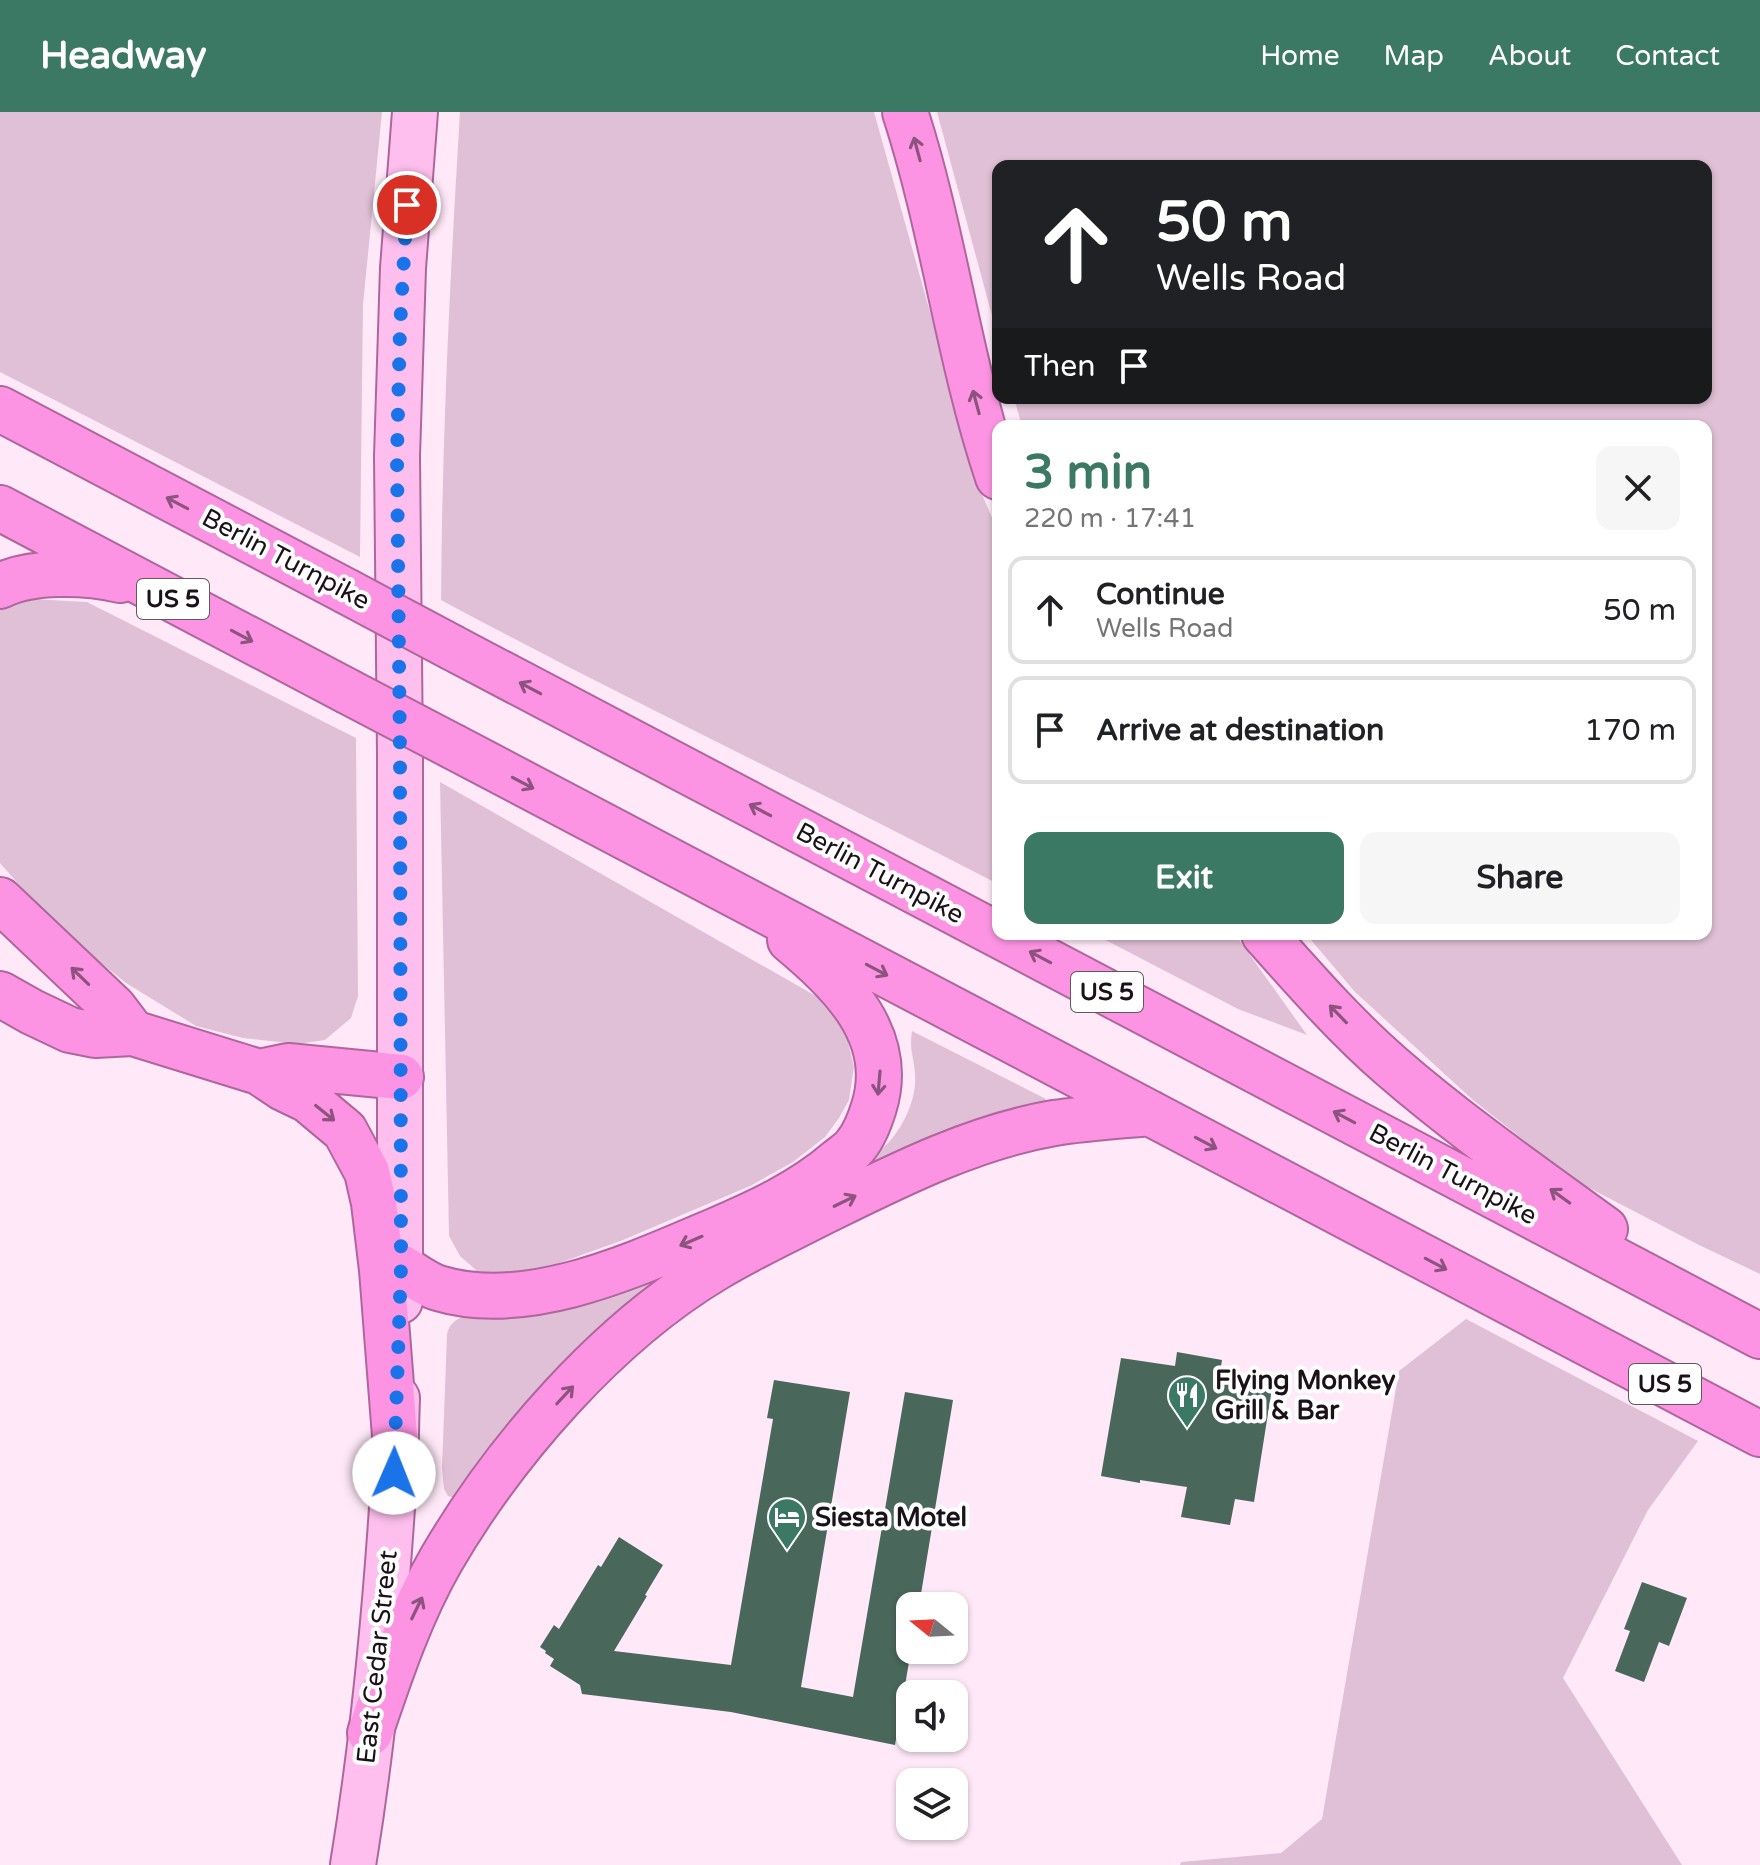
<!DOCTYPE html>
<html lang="en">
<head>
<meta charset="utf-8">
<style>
  :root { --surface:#fff; --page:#f6f6f6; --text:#202124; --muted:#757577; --line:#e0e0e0; --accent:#3c7964 }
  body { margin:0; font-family:"Varela Round",sans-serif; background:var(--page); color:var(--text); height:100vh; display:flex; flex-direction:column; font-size:30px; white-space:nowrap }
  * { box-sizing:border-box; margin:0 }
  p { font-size:26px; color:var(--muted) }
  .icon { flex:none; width:44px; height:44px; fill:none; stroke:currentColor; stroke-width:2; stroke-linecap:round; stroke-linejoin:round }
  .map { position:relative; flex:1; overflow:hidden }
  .panel { position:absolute; left:992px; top:308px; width:720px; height:520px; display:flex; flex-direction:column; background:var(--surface); border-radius:16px; box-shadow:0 2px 6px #0004 }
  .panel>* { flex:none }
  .top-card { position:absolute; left:992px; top:48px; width:720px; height:244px; border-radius:16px; box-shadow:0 2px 6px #0004; background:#202124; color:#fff; overflow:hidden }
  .needle { width:52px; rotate:288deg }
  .buttons { position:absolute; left:896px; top:1480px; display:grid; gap:16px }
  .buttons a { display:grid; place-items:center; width:72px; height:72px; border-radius:16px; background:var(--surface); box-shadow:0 2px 6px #0004; font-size:40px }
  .pin { position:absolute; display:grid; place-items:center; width:68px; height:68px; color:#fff; margin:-34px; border:4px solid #fff; border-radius:50%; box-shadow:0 2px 8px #0007 }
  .me { position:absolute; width:88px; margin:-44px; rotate:1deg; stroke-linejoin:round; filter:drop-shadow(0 0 6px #0008) }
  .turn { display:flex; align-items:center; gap:28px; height:168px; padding:0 32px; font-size:36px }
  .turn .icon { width:104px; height:104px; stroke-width:2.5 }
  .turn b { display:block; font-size:56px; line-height:68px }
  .then { display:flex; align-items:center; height:76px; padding:0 32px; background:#0003; gap:16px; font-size:30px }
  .round { display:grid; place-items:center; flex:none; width:84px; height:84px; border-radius:16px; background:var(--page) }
  .overview { display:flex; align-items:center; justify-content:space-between; height:136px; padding:0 32px }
  h1 { font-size:48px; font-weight:700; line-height:60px; color:var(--accent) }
  .action { display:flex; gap:16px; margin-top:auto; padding:16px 32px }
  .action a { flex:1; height:92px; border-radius:16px; background:var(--accent); color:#fff; font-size:32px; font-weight:700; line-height:92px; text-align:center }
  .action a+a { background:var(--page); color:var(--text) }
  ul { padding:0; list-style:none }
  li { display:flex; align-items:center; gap:24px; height:108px; margin:0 16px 12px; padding:0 16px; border:4px solid var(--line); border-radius:16px }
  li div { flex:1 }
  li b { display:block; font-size:30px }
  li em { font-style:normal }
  header { display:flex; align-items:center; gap:48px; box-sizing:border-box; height:112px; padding:0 40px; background:var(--accent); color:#fff }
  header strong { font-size:38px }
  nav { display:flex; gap:44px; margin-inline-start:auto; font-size:28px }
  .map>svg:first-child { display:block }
</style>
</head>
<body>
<header>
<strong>Headway</strong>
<nav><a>Home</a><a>Map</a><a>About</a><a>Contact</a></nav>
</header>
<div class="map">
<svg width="1760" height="1753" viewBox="0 0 1760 1753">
  <rect width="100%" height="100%" fill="#ffe9f8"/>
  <path fill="#e0c0d6" d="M0 0H382L363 193 360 445 0 260Z
    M460 0H874L979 375 998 420V772C813 676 625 587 441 488 442 325 450 163 460 0Z
    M937 0H1760V1162L1699 1133 1574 1068 1473 988 1355 880 1306 822H1706V314H1022L1014 286H1706V54H998V226Z
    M32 487 87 490 356 626 358 884 351 906 325 928 298 932 243 926 196 914 126 871 55 814 0 751V495Z
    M440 670 830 892 845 917 854 955 849 988 839 1006 825 1025 793 1050 750 1074 623 1128 554 1153 497 1163 477 1159 460 1144 449 1124Z
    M1094 822H1235L1307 923 1238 897Z
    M912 919 1046 987 1043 994 855 1059C865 1050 878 1041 888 1031 904 1014 917 986 915 962 914 945 909 938 912 919Z
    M718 1130 461 1388 448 1384 444 1377 442 1356 447 1222C452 1200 475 1204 493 1202Z
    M1466 1207 1698 1329 1648 1398 1563 1566 1682 1753H1180L1181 1750 1281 1741 1322 1707 1399 1259Z"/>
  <path fill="#4a675c" d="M1177 1240 1222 1248 1220 1261 1273 1270 1254 1390 1235 1387 1230 1413 1181 1405 1187 1375 1140 1368V1371L1101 1364 1121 1246 1175 1254Z
    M774 1268 850 1280 801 1575 853 1585 905 1280 953 1288 919 1494H910L911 1538 895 1633 731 1600 582 1582 580 1573 550 1554 554 1547 545 1541 546 1539 540 1535 554 1513 559 1517 598 1453 601 1455 619 1425 663 1453 645 1483 647 1484 614 1539 731 1553 773 1307 767 1306Z
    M1642 1470 1687 1486 1669 1534 1659 1530 1644 1570 1615 1559 1630 1519 1624 1517Z"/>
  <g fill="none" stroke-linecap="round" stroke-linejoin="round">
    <defs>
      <path id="major" d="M400 1189V643L397 344 403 156 415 0
        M353 1753C374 1625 386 1495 394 1365 396 1339 396 1312 397 1286"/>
      <path id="highway" d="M905 0C944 120 958 246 998 365
        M0 297 346 479
        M0 396 347 579
        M0 474C31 458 86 460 120 468
        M453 536 1760 1224
        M454 635 1760 1322
        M0 788 114 896 133 921
        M1264 822C1304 867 1345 914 1391 954 1459 1013 1532 1064 1605 1117
        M0 882 32 900 70 918 95 923 133 921 259 960 283 976 308 988 345 1019 367 1060 374 1091 382 1158 395 1324
        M259 960 288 954 401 965
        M401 1155C413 1162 425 1172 438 1176 526 1203 632 1154 712 1120 756 1101 801 1081 838 1049 844 1044 852 1039 856 1033 865 1022 870 1008 874 995 896 923 841 871 790 828
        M370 1621C390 1562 410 1502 441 1448 505 1338 607 1221 716 1156 751 1135 788 1118 823 1100 896 1064 973 1025 1054 1011 1086 1006 1118 1004 1150 1001"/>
    </defs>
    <use href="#major" stroke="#ae669c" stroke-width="48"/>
    <use href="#highway" stroke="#ae669c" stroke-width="48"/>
    <use href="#major" stroke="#febfee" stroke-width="44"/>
    <use href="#highway" stroke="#fd94e3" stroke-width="44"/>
    <defs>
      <path id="highway-bridge" d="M346 479 453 536
        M347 579 454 635"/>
    </defs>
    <use href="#highway-bridge" stroke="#ae669c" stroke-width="48" stroke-linecap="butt"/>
    <use href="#highway-bridge" stroke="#fd94e3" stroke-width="44"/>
  </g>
  <defs><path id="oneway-shaft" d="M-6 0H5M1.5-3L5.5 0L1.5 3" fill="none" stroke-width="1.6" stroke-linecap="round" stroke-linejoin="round" transform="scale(2)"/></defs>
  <g stroke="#8c537e">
    <use href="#oneway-shaft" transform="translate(917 37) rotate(-105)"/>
    <use href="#oneway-shaft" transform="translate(976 290) rotate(-105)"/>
    <use href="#oneway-shaft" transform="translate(177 391) rotate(-152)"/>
    <use href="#oneway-shaft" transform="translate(242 524) rotate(28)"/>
    <use href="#oneway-shaft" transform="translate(530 576) rotate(-152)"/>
    <use href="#oneway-shaft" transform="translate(523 671) rotate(28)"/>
    <use href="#oneway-shaft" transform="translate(760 698) rotate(-152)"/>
    <use href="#oneway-shaft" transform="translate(1040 845) rotate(-152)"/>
    <use href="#oneway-shaft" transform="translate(877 858) rotate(28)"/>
    <use href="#oneway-shaft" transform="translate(80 864) rotate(-136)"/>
    <use href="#oneway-shaft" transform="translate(1338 902) rotate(-134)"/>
    <use href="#oneway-shaft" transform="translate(879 971) rotate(95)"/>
    <use href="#oneway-shaft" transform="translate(325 1001) rotate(39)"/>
    <use href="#oneway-shaft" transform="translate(1344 1005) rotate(-152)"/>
    <use href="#oneway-shaft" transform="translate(1206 1031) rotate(28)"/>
    <use href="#oneway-shaft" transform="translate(1560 1084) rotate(-144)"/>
    <use href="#oneway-shaft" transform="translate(845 1089) rotate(-26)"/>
    <use href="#oneway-shaft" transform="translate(691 1129) rotate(157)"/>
    <use href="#oneway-shaft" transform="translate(1436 1152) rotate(28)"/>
    <use href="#oneway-shaft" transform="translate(565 1283) rotate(-47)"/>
    <use href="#oneway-shaft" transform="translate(417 1496) rotate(-64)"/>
  </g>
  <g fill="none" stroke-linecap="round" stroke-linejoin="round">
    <path stroke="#1a73e8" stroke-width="14" stroke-dasharray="0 25.2" d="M394 1361 401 1155 400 643 397 344 400 216 407 93"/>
  </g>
  <defs>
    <symbol id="restaurant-pin" viewBox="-11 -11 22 30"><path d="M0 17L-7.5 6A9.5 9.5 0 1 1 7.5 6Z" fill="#3c7964" stroke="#fff"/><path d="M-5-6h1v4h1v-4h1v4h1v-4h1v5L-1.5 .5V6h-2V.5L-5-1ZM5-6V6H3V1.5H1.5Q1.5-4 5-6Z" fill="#fff"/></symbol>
    <symbol id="hotel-pin" viewBox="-11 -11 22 30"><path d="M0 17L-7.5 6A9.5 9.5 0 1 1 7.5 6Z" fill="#3c7964" stroke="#fff"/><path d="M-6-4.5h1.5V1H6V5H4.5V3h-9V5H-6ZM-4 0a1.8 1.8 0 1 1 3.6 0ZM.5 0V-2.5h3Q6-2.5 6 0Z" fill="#fff"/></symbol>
  </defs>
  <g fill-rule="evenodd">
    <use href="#restaurant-pin" x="1165" y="1261" width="44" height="60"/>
    <use href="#hotel-pin" x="765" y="1383" width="44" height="60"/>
  </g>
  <g text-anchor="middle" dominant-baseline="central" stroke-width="8" stroke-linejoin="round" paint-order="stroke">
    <g fill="#fff" stroke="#5f595e" stroke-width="2">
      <rect x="137" y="467" width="72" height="40" rx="6"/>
      <rect x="1071" y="860" width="72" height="40" rx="6"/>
      <rect x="1629" y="1252" width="72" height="40" rx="6"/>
    </g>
    <g font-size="24" font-weight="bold" fill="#1b1219">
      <text x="173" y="487">US 5</text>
      <text x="1107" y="880">US 5</text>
      <text x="1665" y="1272">US 5</text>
    </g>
    <g font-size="26" fill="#1b1219" stroke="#fff">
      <text transform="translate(286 447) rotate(28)">Berlin Turnpike</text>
      <text transform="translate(880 761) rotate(28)">Berlin Turnpike</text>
      <text transform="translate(1453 1062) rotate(28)">Berlin Turnpike</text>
      <text transform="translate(377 1545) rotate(-84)">East Cedar Street</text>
    </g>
    <g font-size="26" font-weight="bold" fill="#1b1219" stroke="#fff" text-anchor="start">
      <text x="1215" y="1268">Flying Monkey<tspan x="1215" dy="30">Grill &amp; Bar</tspan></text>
      <text x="815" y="1405">Siesta Motel</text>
    </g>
  </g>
</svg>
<div class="buttons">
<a><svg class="needle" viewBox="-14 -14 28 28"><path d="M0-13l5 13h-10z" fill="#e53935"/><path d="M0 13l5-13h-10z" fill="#757577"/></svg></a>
<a><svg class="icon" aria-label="sound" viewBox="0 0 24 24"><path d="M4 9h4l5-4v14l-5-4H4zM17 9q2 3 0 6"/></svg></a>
<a><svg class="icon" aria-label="layers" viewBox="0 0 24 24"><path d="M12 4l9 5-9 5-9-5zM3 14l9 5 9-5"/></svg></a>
</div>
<div class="pin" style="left:407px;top:93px;background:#d93025"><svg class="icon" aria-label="arrive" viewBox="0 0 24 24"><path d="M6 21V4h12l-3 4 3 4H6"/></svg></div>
<svg class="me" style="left:394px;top:1361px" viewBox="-20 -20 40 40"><circle r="19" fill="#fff"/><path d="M0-13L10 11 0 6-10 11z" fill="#1a73e8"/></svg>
<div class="top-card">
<div class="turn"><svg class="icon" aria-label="ahead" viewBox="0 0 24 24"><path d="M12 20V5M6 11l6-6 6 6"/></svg><div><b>50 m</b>Wells Road</div></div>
<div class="then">Then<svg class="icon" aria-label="arrive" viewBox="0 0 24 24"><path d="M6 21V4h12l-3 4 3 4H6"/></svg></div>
</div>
<section class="panel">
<div class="overview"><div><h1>3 min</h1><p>220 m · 17:41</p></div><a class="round"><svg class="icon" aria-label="close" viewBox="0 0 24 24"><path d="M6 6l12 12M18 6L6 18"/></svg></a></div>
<ul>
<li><svg class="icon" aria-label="ahead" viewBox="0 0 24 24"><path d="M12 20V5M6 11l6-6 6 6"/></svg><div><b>Continue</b><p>Wells Road</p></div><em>50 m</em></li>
<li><svg class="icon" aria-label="arrive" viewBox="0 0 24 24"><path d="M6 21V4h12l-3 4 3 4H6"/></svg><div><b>Arrive at destination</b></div><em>170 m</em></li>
</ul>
<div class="action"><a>Exit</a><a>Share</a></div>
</section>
</div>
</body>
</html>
